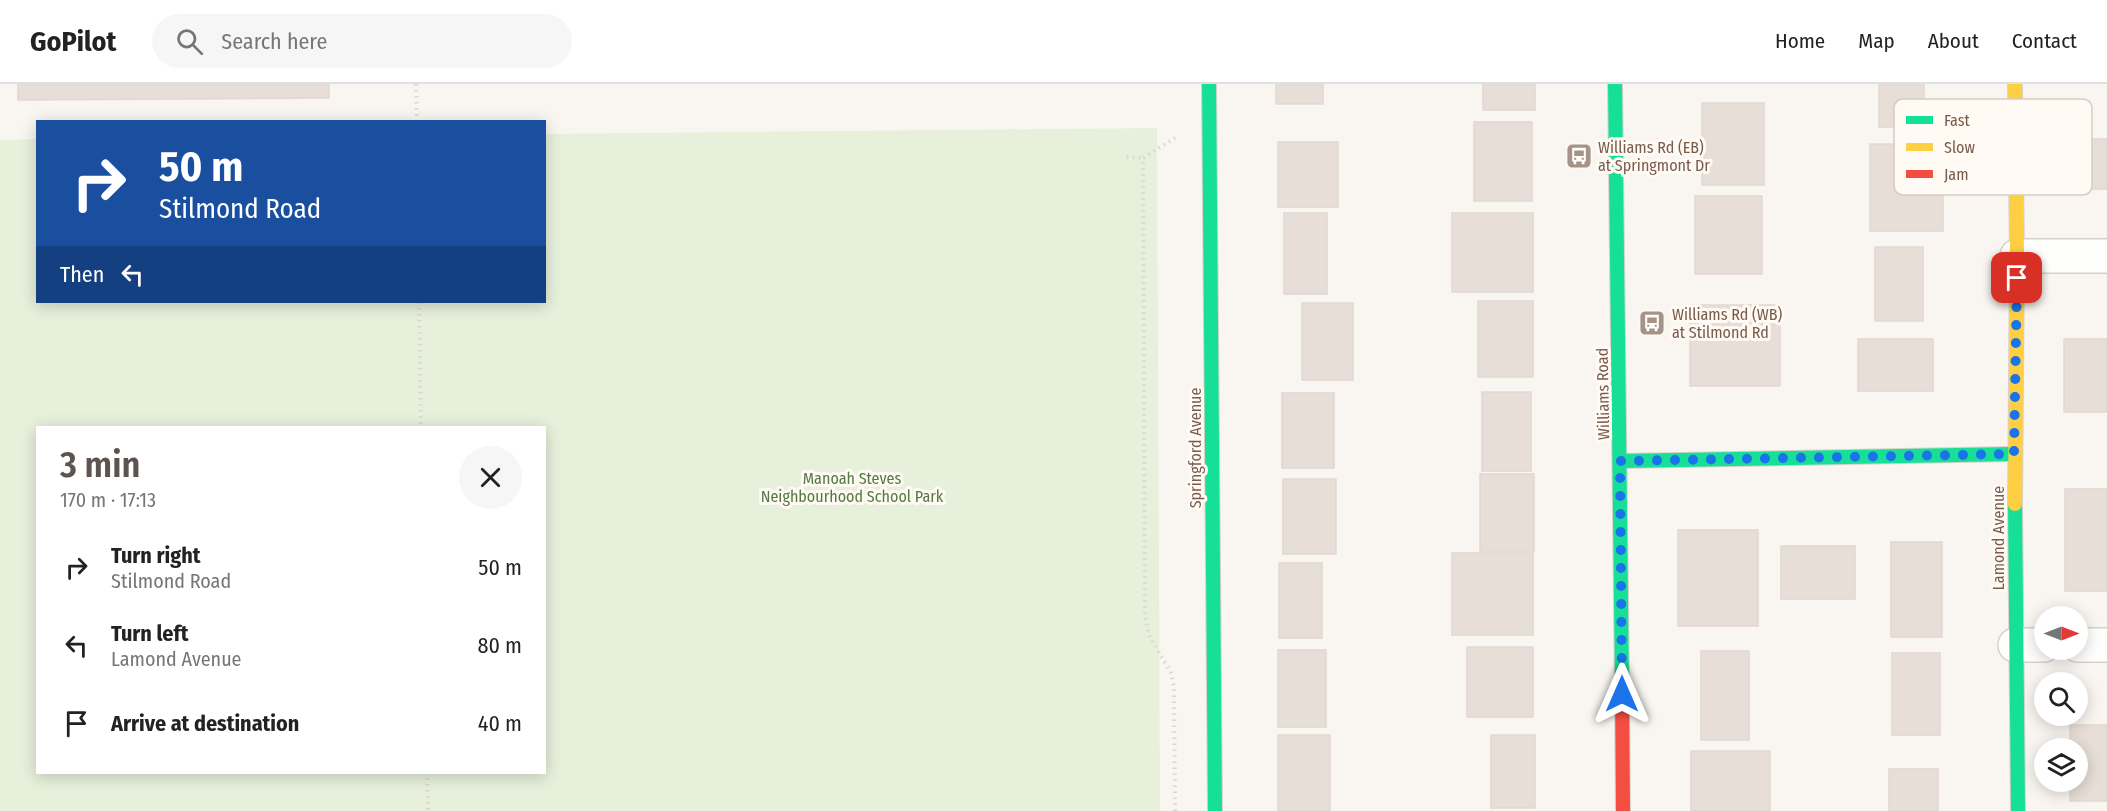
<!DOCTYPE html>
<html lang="en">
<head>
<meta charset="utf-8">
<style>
  :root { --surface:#fff; --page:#f6f6f6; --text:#222; --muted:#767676; --line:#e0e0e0; --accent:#5d544f }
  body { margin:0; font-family:"Fira Sans Condensed",sans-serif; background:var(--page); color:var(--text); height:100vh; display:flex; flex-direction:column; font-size:22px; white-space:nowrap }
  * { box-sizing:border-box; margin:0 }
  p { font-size:20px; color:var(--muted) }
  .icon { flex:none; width:33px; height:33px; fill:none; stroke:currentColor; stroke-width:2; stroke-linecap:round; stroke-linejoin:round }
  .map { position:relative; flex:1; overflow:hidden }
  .panel { position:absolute; left:36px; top:342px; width:510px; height:348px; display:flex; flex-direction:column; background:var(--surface); border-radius:0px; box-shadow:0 3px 15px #0003 }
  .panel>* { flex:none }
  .hud { position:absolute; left:36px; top:36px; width:510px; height:183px; border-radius:0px; box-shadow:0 3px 15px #0003; background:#1a4fa0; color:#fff; overflow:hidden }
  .needle { width:39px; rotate:90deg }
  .fabs { position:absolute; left:2034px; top:522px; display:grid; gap:12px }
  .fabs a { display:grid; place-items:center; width:54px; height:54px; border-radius:50%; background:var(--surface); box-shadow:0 3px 15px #0003; font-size:30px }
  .pin { position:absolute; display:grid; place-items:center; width:51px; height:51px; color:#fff; margin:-26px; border-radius:12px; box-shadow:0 3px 9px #0006 }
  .me { position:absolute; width:66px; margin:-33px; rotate:0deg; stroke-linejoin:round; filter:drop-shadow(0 0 4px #0008) }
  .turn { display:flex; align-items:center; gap:21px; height:126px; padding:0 24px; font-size:27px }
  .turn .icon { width:78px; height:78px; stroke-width:2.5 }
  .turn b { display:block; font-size:42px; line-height:51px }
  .then { display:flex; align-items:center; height:57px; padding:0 24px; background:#0003; gap:12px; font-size:22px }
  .round { display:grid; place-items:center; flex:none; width:63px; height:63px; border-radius:32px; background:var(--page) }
  .headline { display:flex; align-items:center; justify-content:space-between; height:102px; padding:0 24px }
  h1 { font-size:36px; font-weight:600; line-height:45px; color:var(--accent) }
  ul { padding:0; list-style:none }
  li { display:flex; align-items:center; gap:18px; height:78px; padding:0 24px }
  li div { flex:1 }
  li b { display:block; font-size:22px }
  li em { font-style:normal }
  header { display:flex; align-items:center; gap:36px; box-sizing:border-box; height:84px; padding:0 30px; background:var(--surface); border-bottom:2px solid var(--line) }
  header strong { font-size:28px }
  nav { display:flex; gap:33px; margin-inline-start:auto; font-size:21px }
  .search { width:420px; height:54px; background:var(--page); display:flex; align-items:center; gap:15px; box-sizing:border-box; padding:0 21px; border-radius:33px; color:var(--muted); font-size:22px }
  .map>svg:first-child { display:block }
</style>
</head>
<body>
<header>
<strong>GoPilot</strong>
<div class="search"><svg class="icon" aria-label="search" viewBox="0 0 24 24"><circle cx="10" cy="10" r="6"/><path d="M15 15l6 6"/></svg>Search here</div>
<nav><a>Home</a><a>Map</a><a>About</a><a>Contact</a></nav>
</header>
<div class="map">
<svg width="2107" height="727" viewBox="0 0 2107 727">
  <rect width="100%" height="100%" fill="#f9f5f0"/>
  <path fill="#e7f0db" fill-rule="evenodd" d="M1157 44 1160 727H0V56L37 55 38 218H544L545 50ZM38 344H544V688H38Z"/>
  <path fill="#e6ded7" stroke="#e2d8d2" stroke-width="1.5" d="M18 0H329V14L18 16Z
    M1276 0H1323V20H1276Z
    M1483 0H1535V26H1483Z
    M1879 0H1924V43H1879Z
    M1702 19H1764V101H1702Z
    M1474 38H1532V117H1474Z
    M2068 55H2107V105H2068Z
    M1278 58H1338V123H1278Z
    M1870 60H1943V147H1870Z
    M1695 112H1762V190H1695Z
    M1284 129H1327V210H1284Z
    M1452 129H1533V208H1452Z
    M1875 163H1923V237H1875Z
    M1478 217H1533V293H1478Z
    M1302 219H1353V296H1302Z
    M1690 221H1780V302H1690Z
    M1858 255H1933V307H1858Z
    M2064 255H2107V328H2064Z
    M1482 308H1531V387H1482Z
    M1282 309H1334V384H1282Z
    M1480 390H1534V467H1480Z
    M1283 395H1336V470H1283Z
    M2065 405H2107V507H2065Z
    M1678 446H1758V542H1678Z
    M1891 458H1942V553H1891Z
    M1781 462H1855V515H1781Z
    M1452 469H1533V551H1452Z
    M1279 479H1322V554H1279Z
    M1467 563H1533V633H1467Z
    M1278 566H1326V643H1278Z
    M1701 567H1749V656H1701Z
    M1892 569H1940V651H1892Z
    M2070 641H2107V717H2070V698H2078V664H2070Z
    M1278 651H1330V727H1278Z
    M1491 651H1535V724H1491Z
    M1691 667H1770V727H1691Z
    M1889 685H1938V727H1889Z"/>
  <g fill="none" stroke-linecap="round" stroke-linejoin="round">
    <defs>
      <path id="street" d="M2017 172H2107
        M2015 561H2044
        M2078 561H2107"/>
      <path id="fast" d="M1209 0 1215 727
        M1615 0 1622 603
        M1620 377 2014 370
        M2015 420 2018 727"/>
      <path id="slow" d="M2015 420 2017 172 2015 0"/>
      <path id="jam" d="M1622 603 1623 727"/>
    </defs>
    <use href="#street" stroke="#d7d1cb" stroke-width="36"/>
    <use href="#fast" stroke="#d9d2cb" stroke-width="16"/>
    <use href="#slow" stroke="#d9d2cb" stroke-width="16"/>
    <use href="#jam" stroke="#d9d2cb" stroke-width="16"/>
    <path stroke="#dcd5d0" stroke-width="4" stroke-dasharray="1.5 4.5" stroke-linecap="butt" d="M416 0 417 38
      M1127 73 1143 74
      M419 218 421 344
      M427 688 428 727
      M1175 727 1174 603 1171 589 1149 551 1145 532 1143 74 1178 52"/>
    <use href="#street" stroke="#fefefd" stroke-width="33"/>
    <use href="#fast" stroke="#16e098" stroke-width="14"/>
    <use href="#slow" stroke="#ffcf43" stroke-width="14"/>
    <use href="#jam" stroke="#f24e42" stroke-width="14"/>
  </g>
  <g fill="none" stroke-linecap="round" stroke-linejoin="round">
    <path stroke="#1a73e8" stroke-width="10" stroke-dasharray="0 18" d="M1622 610 1620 377 2014 370 2017 194"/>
  </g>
  <defs>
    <symbol id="bus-square" viewBox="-11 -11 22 22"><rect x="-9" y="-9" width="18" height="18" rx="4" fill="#a69286" stroke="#fffaf3"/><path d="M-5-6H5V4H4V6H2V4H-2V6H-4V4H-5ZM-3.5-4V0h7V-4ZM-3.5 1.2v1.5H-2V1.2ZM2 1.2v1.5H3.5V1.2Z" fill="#fff"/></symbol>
  </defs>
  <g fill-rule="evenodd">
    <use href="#bus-square" x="1564" y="57" width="30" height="30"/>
    <use href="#bus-square" x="1637" y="224" width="30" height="30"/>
  </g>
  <g text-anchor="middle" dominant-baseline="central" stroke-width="6" stroke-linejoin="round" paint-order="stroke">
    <g font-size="16" fill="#7a5c4d" stroke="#fffaf3" text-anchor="start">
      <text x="1598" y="63">Williams Rd (EB)<tspan x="1598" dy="18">at Springmont Dr</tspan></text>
      <text x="1672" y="230">Williams Rd (WB)<tspan x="1672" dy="18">at Stilmond Rd</tspan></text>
    </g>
    <g font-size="16" fill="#7a5c4d" stroke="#fffaf3">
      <text transform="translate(1603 310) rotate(-91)">Williams Road</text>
      <text transform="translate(1195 364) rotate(-90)">Springford Avenue</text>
      <text transform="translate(1998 454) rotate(-90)">Lamond Avenue</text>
    </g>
    <g font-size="16" fill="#537a41" stroke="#fffaf3">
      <text x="852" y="394">Manoah Steves<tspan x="852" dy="18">Neighbourhood School Park</tspan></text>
    </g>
  </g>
  <rect x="1894" y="15" width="198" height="96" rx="9" fill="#fffaf3" stroke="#d7cbc1" stroke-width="1.5"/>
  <rect x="1906" y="32" width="27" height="8" fill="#16e098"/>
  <rect x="1906" y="59" width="27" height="8" fill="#ffcf43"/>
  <rect x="1906" y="86" width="27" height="8" fill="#f24e42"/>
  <g font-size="16" fill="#7a5c4d">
    <text x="1944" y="42">Fast</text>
    <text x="1944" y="69">Slow</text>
    <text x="1944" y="96">Jam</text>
  </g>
</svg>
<div class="fabs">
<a><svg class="needle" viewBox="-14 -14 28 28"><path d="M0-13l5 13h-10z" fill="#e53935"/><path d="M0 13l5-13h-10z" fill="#767676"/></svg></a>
<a><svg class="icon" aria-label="search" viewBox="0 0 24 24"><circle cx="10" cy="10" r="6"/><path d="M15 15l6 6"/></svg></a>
<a><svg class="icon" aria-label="layers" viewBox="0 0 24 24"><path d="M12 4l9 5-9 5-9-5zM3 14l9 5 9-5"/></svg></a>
</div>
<div class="pin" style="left:2017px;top:194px;background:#d93025"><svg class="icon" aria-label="arrive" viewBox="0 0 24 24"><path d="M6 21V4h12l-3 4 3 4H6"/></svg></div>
<svg class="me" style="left:1622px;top:610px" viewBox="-20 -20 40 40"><path d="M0-17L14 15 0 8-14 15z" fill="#1a73e8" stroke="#fff" stroke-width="4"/></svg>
<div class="hud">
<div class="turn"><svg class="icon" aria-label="right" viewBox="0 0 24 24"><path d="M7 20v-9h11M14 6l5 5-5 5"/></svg><div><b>50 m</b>Stilmond Road</div></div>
<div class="then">Then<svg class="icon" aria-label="left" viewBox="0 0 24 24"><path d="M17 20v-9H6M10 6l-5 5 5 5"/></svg></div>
</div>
<section class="panel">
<div class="headline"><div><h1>3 min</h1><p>170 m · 17:13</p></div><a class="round"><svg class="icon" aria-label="close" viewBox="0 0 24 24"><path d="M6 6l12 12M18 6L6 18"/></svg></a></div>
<ul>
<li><svg class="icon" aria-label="right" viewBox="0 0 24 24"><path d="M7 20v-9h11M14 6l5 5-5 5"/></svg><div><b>Turn right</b><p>Stilmond Road</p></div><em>50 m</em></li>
<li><svg class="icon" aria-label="left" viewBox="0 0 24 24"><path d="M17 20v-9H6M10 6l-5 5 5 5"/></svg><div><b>Turn left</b><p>Lamond Avenue</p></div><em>80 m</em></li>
<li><svg class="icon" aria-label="arrive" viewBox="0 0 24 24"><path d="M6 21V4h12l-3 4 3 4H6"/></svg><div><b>Arrive at destination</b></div><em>40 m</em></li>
</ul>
</section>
</div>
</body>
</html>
